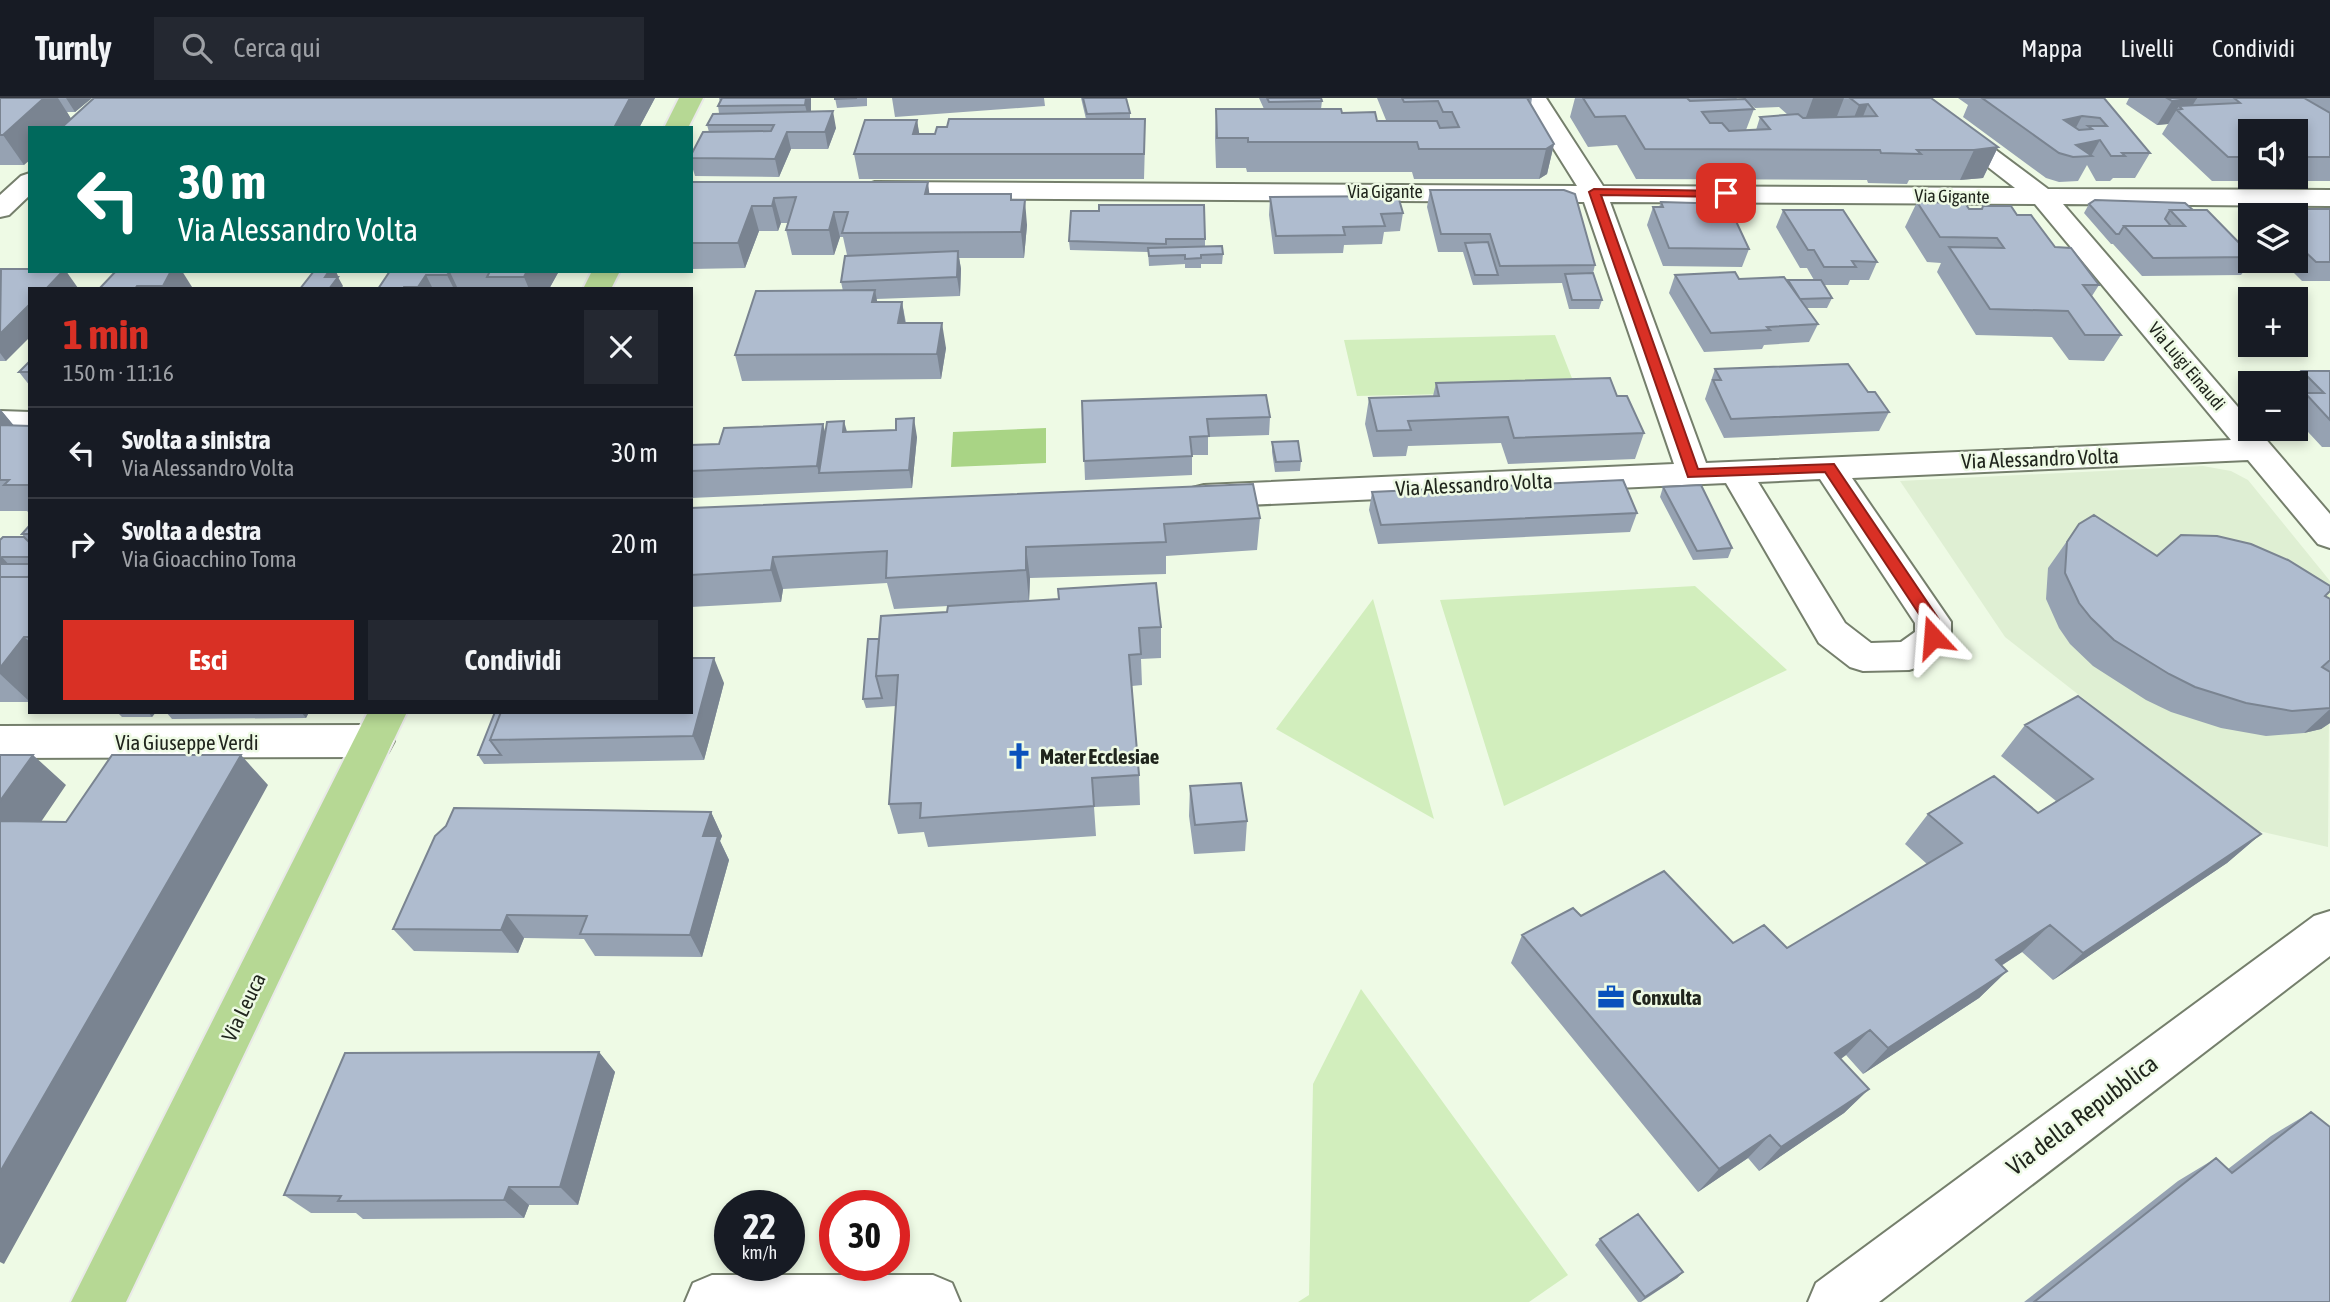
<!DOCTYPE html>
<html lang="it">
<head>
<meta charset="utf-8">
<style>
  :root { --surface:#171b24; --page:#242831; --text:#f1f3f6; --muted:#9ea1a6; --line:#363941; --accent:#d93025 }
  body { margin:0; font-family:"Asap Condensed",sans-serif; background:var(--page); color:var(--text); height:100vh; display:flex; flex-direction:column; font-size:26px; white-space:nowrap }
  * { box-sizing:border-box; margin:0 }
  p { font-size:23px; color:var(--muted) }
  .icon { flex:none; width:38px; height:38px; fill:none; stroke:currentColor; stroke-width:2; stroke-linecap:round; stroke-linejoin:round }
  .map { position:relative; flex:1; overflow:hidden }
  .panel { position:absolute; left:28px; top:189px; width:665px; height:427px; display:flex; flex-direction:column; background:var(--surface); border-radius:0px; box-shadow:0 4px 10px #0003 }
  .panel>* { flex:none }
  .hud { position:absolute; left:28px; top:28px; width:665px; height:147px; border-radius:0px; box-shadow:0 4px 10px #0003; background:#00695c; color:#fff; overflow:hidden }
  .buttons { position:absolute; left:2238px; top:21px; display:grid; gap:14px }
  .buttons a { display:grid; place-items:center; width:70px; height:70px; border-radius:0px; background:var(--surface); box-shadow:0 4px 10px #0003; font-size:35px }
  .speed { position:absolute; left:714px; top:1092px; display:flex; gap:14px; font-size:35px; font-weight:700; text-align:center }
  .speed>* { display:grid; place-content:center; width:91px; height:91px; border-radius:50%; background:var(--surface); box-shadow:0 4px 10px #0003; line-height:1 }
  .speed small { font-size:18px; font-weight:400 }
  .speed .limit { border:10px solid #d22; background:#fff; color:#111 }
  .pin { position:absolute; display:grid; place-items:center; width:60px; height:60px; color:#fff; margin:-30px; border-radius:14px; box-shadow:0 4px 10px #0006 }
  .me { position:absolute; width:77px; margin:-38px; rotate:341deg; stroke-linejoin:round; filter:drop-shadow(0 0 5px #0008) }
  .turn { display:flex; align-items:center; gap:24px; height:147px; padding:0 35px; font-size:32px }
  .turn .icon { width:91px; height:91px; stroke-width:2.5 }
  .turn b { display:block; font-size:49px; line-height:60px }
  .round { display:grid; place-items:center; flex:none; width:74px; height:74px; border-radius:0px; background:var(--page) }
  .overview { display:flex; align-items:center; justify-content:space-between; height:119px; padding:0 35px }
  h1 { font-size:42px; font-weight:700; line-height:52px; color:var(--accent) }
  .primary-button { display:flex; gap:14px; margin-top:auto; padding:14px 35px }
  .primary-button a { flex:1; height:80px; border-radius:0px; background:var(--accent); color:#fff; font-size:28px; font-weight:700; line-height:80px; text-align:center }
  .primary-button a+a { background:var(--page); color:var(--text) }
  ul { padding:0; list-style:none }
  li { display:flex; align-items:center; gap:21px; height:91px; padding:0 35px; border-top:2px solid var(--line) }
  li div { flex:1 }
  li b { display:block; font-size:26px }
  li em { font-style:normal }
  header { display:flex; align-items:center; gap:42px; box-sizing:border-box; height:98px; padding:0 35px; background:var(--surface); border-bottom:2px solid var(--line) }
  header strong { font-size:33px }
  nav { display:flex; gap:38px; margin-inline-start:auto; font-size:24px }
  .search { width:490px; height:63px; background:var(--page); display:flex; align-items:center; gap:18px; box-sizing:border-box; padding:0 24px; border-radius:0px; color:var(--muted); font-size:26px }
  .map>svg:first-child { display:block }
</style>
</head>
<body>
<header>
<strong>Turnly</strong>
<div class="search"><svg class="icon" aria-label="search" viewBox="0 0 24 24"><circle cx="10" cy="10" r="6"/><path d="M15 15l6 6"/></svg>Cerca qui</div>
<nav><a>Mappa</a><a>Livelli</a><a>Condividi</a></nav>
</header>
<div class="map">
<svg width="2330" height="1204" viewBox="0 0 2330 1204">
  <rect width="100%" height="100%" fill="#eefae5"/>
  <path fill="#dfefd3" d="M2203 368 2231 373 2248 382 2330 483 2328 749 2250 731 2005 539 1900 383Z"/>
  <path fill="#d2eebd" d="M1555 237 1577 293 1357 298 1344 242Z
    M1695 488 1787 572 1504 708 1440 502Z
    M1373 501 1434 721 1276 631Z
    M1361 891 1568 1177 1529 1204H1298L1309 1197 1313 986Z"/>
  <path fill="#a9d485" d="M1046 330V365L951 369 953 334Z"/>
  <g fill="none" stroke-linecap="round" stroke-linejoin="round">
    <defs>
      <path id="minor" d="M1522 0H1546L1603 88 2015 90 1899 0H1926L2048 91 2330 92V108L2063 106 2250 323V331H2257L2330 416V450L2318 446 2248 362 1852 380 1951 524V539L1946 549 1922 568 1909 572 1863 573 1850 569 1819 545 1726 385 1204 409 1192 406 1187 398 1192 390 1204 387 1674 366 1584 104 875 100 866 97 862 92 866 87 875 84 1577 88ZM1610 104 2035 106 2231 342 1706 365ZM1820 381 1915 525V534L1901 544 1871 545 1845 525 1758 384Z
        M30 75V97L9 117 0 119V97L21 78Z
        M0 313 30 314V334L0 333Z
        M374 627 388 632 394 643 388 654 374 659 0 660V628Z
        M2330 813V858L1879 1204H1808L1816 1185 2314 818Z
        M712 1177H933L952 1185 960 1204H685L693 1185Z"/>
      <path id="major" d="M679 0H703L688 30H664Z
        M592 173H620L611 191H583Z
        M368 614H407L126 1204H71Z"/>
    </defs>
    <use href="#minor" stroke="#757f6c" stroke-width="4"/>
    <use href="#major" stroke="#e9e9e8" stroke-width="4"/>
    <use href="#minor" fill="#fff" fill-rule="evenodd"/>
    <use href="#major" fill="#b6d894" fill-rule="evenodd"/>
  </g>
  <path fill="#96a2b2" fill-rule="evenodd" d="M0 0H92L75 14H67L71 21 655 0 639 30H30L24 67H0Z
    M719 0H811V13L836 30 828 51H791L779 79 695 78 691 65V57L709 34 707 27 719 15 718 8 720 4Z
    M835 0H867V8L837 10Z
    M892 0H1046H1044L1045 8 895 19Z
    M1081 0H1126L1130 15V21L1145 45 1144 81H859L854 56 917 22 919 36H935L947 29 1086 21Z
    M1259 0H1321L1322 3 1321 11 1342 15 1377 23H1395V22H1386L1377 0H1532L1531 7 1554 46 1547 76 1539 81H1414L1412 74H1247L1246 70H1216L1215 40 1216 11H1264Z
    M1575 0H1737L1736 2H1745L1743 0H1931L1998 49 1983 80 1960 82H1909L1907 86 1868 85 1867 82 1636 81 1617 47 1588 49 1570 19ZM1747 3 1755 10 1779 9 1788 17 1760 19 1756 32H1746L1754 11Z
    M1958 0H2104L2150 55 2135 80H2113L2110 83H2096L2087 67 2078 83 2059 84 2046 80 1963 19 1968 7Z
    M2129 0H2330V83H2212L2162 36 2168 26 2157 27 2126 6ZM2250 33H2296V79H2250Z
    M691 84 929 96 1012 102 1027 127 1024 160H959L961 171 960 198 876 201 877 204H902L906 225 946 250 941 281 742 283 735 257 843 193 841 184 847 157 843 139H840L834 157H792L786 132 788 125H781L778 133H759L745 170 691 171Z
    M1430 92 1595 167 1593 175 1602 202 1599 211H1569L1562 185 1473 187 1463 154H1438L1427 109Z
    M1270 99 1403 115 1400 133 1384 134 1382 146 1344 147 1343 155 1274 156 1269 117Z
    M1661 104 1749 151 1742 169 1663 168 1647 127 1653 109H1659Z
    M1917 104 1969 111H1981L1983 108 2017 117 2099 187 2092 198 2121 237 2104 263 2069 262 2052 239 1976 237 1937 174 1941 165 1927 164 1905 129Z
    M2089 106 2193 112 2250 156V163H2252L2241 177 2142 178 2113 146H2111L2084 115Z
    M2260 111H2330V183H2302L2282 163H2296V117H2256Z
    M1783 112 1877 164 1869 182H1850L1848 187H1824L1832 200 1827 210H1806L1818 226 1809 244 1764 247 1762 251 1704 254 1669 195 1675 177 1787 183 1814 182 1807 170H1800L1776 129Z
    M1071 113 1205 141V149L1223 156 1222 166H1201V170H1185V166L1149 168 1148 154 1070 152 1069 143Z
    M0 172 78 190 30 191 6 263H0Z
    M116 173 192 189 191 191H99Z
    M390 173H559L549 191H378Z
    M30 263V288L19 274Z
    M1715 271 1868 294 1889 314 1879 333 1724 340 1705 301Z
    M2302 273H2330V349H2322L2296 321V306L2299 303 2296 300V285H2292Z
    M1436 285 1617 298 1644 335 1635 361 1508 366 1501 345 1408 348 1406 358 1373 359 1365 326 1369 300 1433 298Z
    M1082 303 1270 319 1269 337 1208 339V357H1192V377L1085 382Z
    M0 311 14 328H30V416L27 413H0Z
    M847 334 917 339 912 390 691 400V347L719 346 825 335Z
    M1272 344 1301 363 1300 373 1275 374 1272 354Z
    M1663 389 1732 450 1728 460 1693 462 1660 399Z
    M1372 394 1637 415 1630 434 1378 446 1369 412Z
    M691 410 1260 420 1257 452 1166 458V476L1030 480 1029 503 1161 529V560L1141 561 1142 587 1132 588 1139 677 1140 707 1094 709 1096 738 928 749 924 734 898 736 889 706 896 608 866 610 863 601 879 541 947 514 948 508 894 511 887 485 783 491 781 504 691 509Z
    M2079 426 2157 458 2325 498 2330 501V625L2321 631 2304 635 2266 638 2221 630 2171 614 2146 602 2093 568 2070 546 2059 530 2046 501 2048 470Z
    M30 427V604H0V442L24 439 22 436Z
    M724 585 704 662 484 666 478 657 495 614Z
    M117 614H156L152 619H122Z
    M166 614H309L306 620 172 621Z
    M2025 627 2261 736 2227 765 2053 882 2022 854 2001 868 2007 873 1979 900 1863 976 1846 957 1841 961 1869 991 1844 1015 1759 1073 1748 1060 1698 1094 1511 865 1522 837 1581 818 1733 845 1787 850 1927 766 1905 746 1928 716 2038 715 2056 703 2001 658Z
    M1190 688 1247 723 1245 753 1194 756 1189 718Z
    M711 714 722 738 720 743 729 762 702 859 595 858 584 841 524 840 518 855 414 853 393 831Z
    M599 954 615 974 578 1107H529L524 1120 363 1121 356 1115H311L284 1097Z
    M2311 1014 2330 1204H2024L2178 1083 2216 1060 2228 1071 2271 1038Z
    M1600 1141 1683 1174 1677 1180 1641 1204H1638L1595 1147Z"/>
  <path fill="#7a8491" d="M44 0H58L72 22 63 30H30V62L24 67 3 37Z
    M66 0H92L75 14Z
    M630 0H655L639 30H614Z
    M806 0H811V31L805 7Z
    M1813 0H1844L1834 26 1802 30Z
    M2197 0 2185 20 2179 8 2168 26 2157 27 2172 3Z
    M1868 6 1856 36 1847 37 1859 7Z
    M833 13 836 30 828 51 825 34Z
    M2082 18 2069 43 2064 22Z
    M917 22 921 46 913 36Z
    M787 34 791 51 779 79 775 61Z
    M2100 42 2091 58 2076 47Z
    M1554 46 1547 76 1539 81 1546 51Z
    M1998 49 1983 80 1960 82 1974 52Z
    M928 84 931 109 925 96Z
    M774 100 781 125 778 133 772 108Z
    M1025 102 1027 127 1024 160 1021 134Z
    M752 108 759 133 745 170 738 145Z
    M834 114 840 139 834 157 829 132Z
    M958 153 961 171 960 198 957 179Z
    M63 173H66L78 190 77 191H46Z
    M171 173H182L192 189 191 191H165L163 188Z
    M329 173H336L338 178 331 188 325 179Z
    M527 173H559L549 191H529L524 179Z
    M450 174 458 191H454L447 177Z
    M426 177 433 191H419L418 189Z
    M338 179 343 188 341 191H329Z
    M875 192 880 218 872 204Z
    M902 204 906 230 898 225Z
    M30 206V239L6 263 0 255V236Z
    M942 225 946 250 941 281 937 256Z
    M0 311 26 342 0 345Z
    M914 320 917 339 912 390 909 372Z
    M844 323 849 341 843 334Z
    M823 326 830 352 819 375 817 368Z
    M1026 449 1030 480 1029 504 1026 472Z
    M2 459 11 469 0 470V461Z
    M773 459 783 491 781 504 771 472Z
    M24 539 30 544V604L0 576V570Z
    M714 560 724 585 704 662 693 638Z
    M2330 611V625L2321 631 2304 635Z
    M148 614H156L152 619Z
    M301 614H309L306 620Z
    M33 657 66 687 22 752 0 734V703Z
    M241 657 268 687 4 1166 0 1164V1074Z
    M711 714 722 738 720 743 729 762 702 859 690 837 703 738Z
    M2261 736 2227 765 2053 882 2083 855Z
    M507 817 524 840 518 855 501 832Z
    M2050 827 2022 854 1968 889 1996 862Z
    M2007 873 1979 900 1863 976 1888 950Z
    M1870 932 1846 957 1812 980 1835 955Z
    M599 954 615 974 578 1107 560 1089Z
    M1869 991 1844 1015 1759 1073 1781 1049Z
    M1770 1037 1748 1060 1698 1094 1719 1071Z
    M509 1089 529 1107 524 1120 504 1102Z
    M1683 1174 1677 1180 1640 1204 1645 1199Z"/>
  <path fill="#afbccf" stroke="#7a8491" stroke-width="2" fill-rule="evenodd" d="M0 0H44L3 37H0Z
    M94 0H630L614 30H61Z
    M722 0H806L805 7 718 8Z
    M835 0H857L835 1Z
    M1083 0H1126L1130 15 1087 16Z
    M1267 0H1321L1322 3 1269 4Z
    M1402 0H1531H1527L1554 46 1546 51H1419L1417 44H1248V40H1217L1216 11H1341L1342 15 1375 14 1377 23H1437L1440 30 1459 29 1452 14H1443L1438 3 1404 4Z
    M1583 0H1687L1690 3 1745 1 1754 11 1702 14 1710 25H1722L1729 33 1770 31 1760 19 1798 16 1803 20 1877 18 1868 6 1859 7 1850 0H1931L1998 49 1974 52H1917L1921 56 1881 55 1880 52 1645 51 1625 18 1595 19Z
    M1982 0H2104L2150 55H2122L2125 58H2111L2100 42 2076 47 2092 58 2073 59 2059 55ZM2082 18 2100 20 2107 28H2088L2092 31 2079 32 2064 22Z
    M2167 0H2197L2172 3Z
    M2234 0H2304L2330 15V59H2296V33H2250V59H2228L2177 12 2182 11 2179 8 2240 5Z
    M833 13 825 34H787L775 61 691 60V57L703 34 771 33 774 27H707L713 16Z
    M949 21H1145L1144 56H854L865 22H917L913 36H935L937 29H947Z
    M691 84H928L925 96H1011V102H1025L1021 134 842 135 848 114H834L829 132H786L796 99 774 100 772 108H752L738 145H691Z
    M1430 92H1564L1575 96 1595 167 1500 168 1490 136H1441Z
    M1398 98 1403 115 1381 116 1385 128 1343 129 1345 137 1276 138 1270 99Z
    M2095 102 2185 105 2193 112H2170L2165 121 2171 128H2124L2119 136H2116L2089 106Z
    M1661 104 1728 106 1749 151 1669 150 1653 109H1663Z
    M1917 104 1965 105 1969 111H1982L1983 108H2011L2017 117H2031L2055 149 2071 150 2099 187H2083L2121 237H2085L2068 213 1990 211 1949 149 2004 150 1997 140 1940 139Z
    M1099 107H1204L1205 141H1166V146L1069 143 1071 113H1099Z
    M2260 111H2330V164H2316L2296 145V117H2267Z
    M1783 112H1843L1877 164 1852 163 1856 169H1824L1814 152H1808Z
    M2170 112H2207L2250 156V159L2153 160 2124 128H2185Z
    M1488 144 1498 177H1475L1465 145Z
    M1222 148 1223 156 1201 157V160L1185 161V157L1149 158 1148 150Z
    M958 153 957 179 841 184 845 158Z
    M1 171H30V173H63L46 191H30V206L0 236Z
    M116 173H171L163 188H137L135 191H99Z
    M314 173H329L325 179H338L329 191H300Z
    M390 173H527L524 179H487L490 173 450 174 447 177H426L418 189H404L403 191H378Z
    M1735 174 1739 181 1784 179 1818 226 1767 229 1770 232 1711 235 1675 177Z
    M1593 175 1602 202H1572L1565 176Z
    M1788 182H1821L1832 200 1800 201Z
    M875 192 872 204H902L898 225H942L937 256 735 257 756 193Z
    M30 263V274H19Z
    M1848 266 1868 294H1875L1889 314 1731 321 1713 282H1721L1715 271Z
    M2302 273H2330V322L2305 295H2324Z
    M1610 280 1617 298H1627L1644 335 1514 340 1508 319 1408 323 1411 332 1377 333 1369 300 1439 298 1436 285Z
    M1266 297 1270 319 1207 321 1209 338 1190 339 1192 358 1084 363 1082 303Z
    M914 320 909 372 819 375 827 324 844 323 843 334 896 332V321Z
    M823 326 817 368 691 373V347L719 346 724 330Z
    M0 327 30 328V387H4L9 382H0Z
    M1298 343 1301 363 1276 364 1272 344Z
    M1623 382 1637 415 1381 427 1372 394Z
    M1253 386 1260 420 1164 426 1166 444 1026 449V472L886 480 887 453 773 459 771 472 691 477V410Z
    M1701 387 1732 450 1697 453 1663 389Z
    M2094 417 2157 458 2181 437 2217 438 2251 446 2288 462 2330 488V493L2325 498 2330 501V562L2322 569 2330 574V610L2292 613 2246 605 2195 589 2169 576 2114 542 2091 520 2079 505 2065 475 2067 444 2079 426Z
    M30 427V436H22Z
    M3 439H24L30 445V459H2L0 461V442Z
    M0 466H30V477L28 479H0Z
    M30 477V539H24L0 570V479H28Z
    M1156 485 1161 529 1139 530 1141 556 1129 557 1139 677 1092 680 1094 708 920 720 921 705 889 706 898 577 876 578 881 518 947 514 948 508 1059 501 1058 491Z
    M868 541H879L876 578 882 600 863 601Z
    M691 560H714L693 638 490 642 501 614H691Z
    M2078 598 2261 736 2083 855 2050 827 1996 862 2007 873 1888 950 1870 932 1835 955 1869 991 1781 1049 1770 1037 1719 1071 1522 837 1573 810 1581 818 1664 773 1733 845 1764 827 1787 850 1962 745 1928 716 1994 678 2038 715 2093 681 2025 627Z
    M495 614H501L490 642 501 657H478Z
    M0 657H33L0 703Z
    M112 657H241L0 1074V723L66 724Z
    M1241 685 1247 723 1195 727 1190 688Z
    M454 710 711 714 703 738H718L690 837 580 836 587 818 507 817 501 832 393 831 435 738 446 728Z
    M599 954 560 1089H509L504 1102 338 1103 341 1098 284 1097 345 955Z
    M2311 1014 2330 1029V1204H2034L2216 1060 2232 1075Z
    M1638 1116 1683 1174 1645 1199 1600 1141Z"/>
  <path fill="#d93025" stroke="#8d1f18" stroke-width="2" d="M1594 91 1730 93 1732 95 1726 99 1601 97 1698 371 1834 366 1938 520 1940 524 1938 543H1927L1925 525 1825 374 1688 379 1589 94Z"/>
  <defs>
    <symbol id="church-bare" viewBox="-9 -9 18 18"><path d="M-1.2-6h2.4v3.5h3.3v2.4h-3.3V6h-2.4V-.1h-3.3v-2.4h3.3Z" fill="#0a51bc" stroke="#eefae5" stroke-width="2.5" paint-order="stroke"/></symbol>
    <symbol id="office-bare" viewBox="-9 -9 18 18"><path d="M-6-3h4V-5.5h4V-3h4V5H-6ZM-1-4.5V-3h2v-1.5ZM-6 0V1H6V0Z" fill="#0a51bc" stroke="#eefae5" stroke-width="2.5" paint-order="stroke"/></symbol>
  </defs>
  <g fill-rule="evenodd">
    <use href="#church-bare" x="1000" y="639" width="38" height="38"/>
    <use href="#office-bare" x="1592" y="880" width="38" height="38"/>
  </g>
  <g text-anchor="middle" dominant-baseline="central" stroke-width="5" stroke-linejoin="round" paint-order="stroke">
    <g font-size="18" fill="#20251d" stroke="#eefae5">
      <text x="1385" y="93">Via Gigante</text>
      <text transform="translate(1952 98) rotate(1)">Via Gigante</text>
      <text transform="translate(2187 268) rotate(50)">Via Luigi Einaudi</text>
    </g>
    <g font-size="21" fill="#20251d" stroke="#eefae5">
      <text transform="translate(2040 360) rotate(-2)">Via Alessandro Volta</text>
      <text transform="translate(1474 386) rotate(-3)">Via Alessandro Volta</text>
      <text x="187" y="644">Via Giuseppe Verdi</text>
      <text transform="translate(243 909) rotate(-64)">Via Leuca</text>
    </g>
    <g font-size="21" font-weight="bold" fill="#20251d" stroke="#eefae5" text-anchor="start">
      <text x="1040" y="658">Mater Ecclesiae</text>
      <text x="1632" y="899">Conxulta</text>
    </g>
    <g font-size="24" fill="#20251d" stroke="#eefae5">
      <text transform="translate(2082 1017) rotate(-37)">Via della Repubblica</text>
    </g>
  </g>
</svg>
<div class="buttons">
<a><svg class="icon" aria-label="sound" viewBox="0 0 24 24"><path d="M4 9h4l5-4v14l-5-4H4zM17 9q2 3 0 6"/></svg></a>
<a><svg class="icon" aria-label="layers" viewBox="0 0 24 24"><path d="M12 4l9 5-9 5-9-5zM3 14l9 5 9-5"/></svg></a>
<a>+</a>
<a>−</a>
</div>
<div class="speed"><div>22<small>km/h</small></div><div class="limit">30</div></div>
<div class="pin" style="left:1726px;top:95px;background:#d93025"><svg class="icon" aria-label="arrive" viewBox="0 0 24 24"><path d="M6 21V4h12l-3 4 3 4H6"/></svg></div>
<svg class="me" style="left:1933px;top:539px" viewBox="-20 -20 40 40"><path d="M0-17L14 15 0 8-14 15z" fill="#d93025" stroke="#fff" stroke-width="4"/></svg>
<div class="hud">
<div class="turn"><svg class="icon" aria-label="left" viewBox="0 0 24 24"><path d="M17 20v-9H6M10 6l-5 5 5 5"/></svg><div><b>30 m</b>Via Alessandro Volta</div></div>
</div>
<section class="panel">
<div class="overview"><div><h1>1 min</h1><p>150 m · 11:16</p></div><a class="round"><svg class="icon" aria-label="close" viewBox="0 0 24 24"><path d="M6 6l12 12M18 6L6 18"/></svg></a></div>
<ul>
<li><svg class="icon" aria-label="left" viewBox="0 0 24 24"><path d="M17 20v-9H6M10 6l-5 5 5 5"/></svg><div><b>Svolta a sinistra</b><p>Via Alessandro Volta</p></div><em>30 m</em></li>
<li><svg class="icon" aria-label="right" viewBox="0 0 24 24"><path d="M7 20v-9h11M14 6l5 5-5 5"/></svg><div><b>Svolta a destra</b><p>Via Gioacchino Toma</p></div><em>20 m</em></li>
</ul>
<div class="primary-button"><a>Esci</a><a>Condividi</a></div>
</section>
</div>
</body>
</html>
